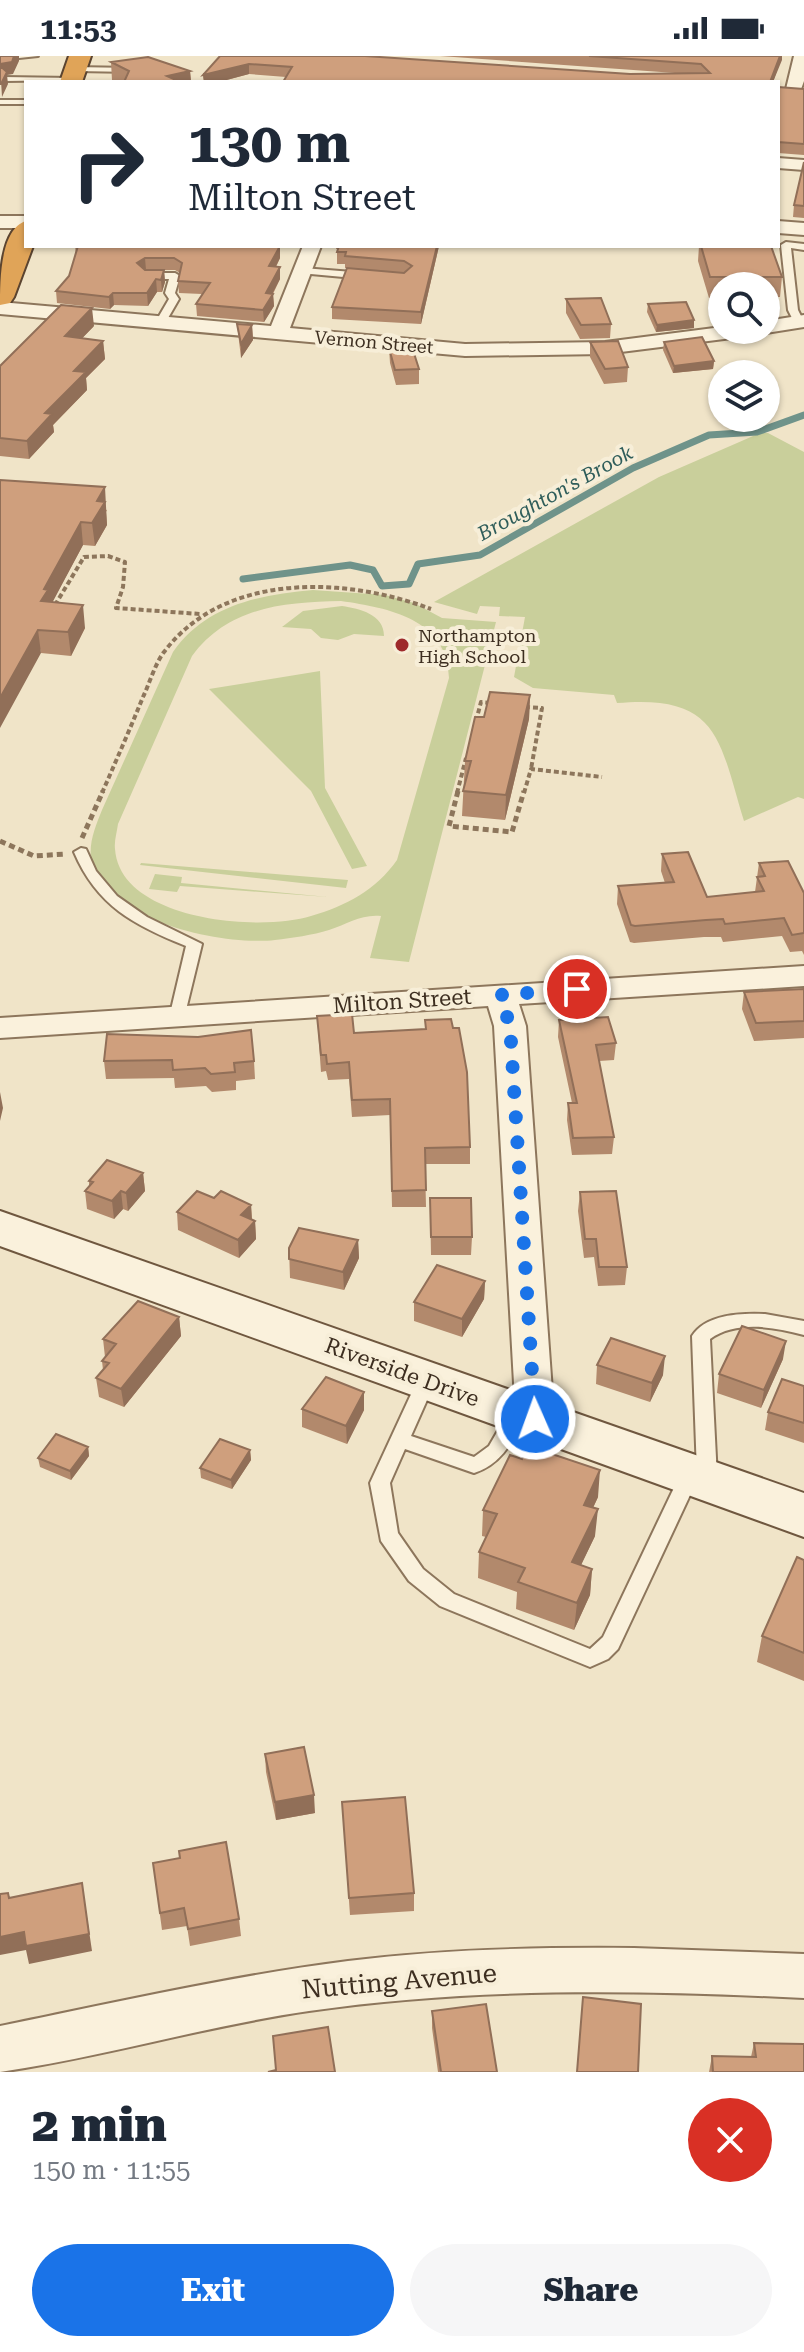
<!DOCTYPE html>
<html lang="en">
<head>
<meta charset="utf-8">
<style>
  :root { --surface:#fff; --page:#f6f6f7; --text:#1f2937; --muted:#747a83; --accent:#1a73e8 }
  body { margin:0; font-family:"Roboto Serif",serif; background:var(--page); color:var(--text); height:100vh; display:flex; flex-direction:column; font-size:30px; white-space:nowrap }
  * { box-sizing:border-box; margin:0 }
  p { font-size:26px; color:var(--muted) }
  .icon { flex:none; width:44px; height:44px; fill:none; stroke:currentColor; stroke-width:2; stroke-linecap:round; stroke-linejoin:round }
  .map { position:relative; height:2016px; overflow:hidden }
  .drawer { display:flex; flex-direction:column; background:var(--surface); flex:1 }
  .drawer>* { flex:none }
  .banner { position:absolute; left:24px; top:24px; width:756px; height:168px; border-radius:0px; box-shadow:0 2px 6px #0004; background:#fff; color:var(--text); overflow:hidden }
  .buttons { position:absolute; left:708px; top:216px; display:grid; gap:16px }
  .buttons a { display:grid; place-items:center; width:72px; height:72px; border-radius:50%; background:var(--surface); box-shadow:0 2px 6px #0004; font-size:40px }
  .pin { position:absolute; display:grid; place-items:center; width:68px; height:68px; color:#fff; margin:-34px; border:4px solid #fff; border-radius:50%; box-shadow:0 2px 8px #0007 }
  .me { position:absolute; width:88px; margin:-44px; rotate:358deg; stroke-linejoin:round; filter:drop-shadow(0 0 6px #0008) }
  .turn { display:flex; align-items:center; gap:28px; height:168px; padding:0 32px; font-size:36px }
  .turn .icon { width:104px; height:104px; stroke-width:2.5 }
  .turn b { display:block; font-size:56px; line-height:68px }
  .round { display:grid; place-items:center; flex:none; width:84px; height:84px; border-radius:42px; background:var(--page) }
  .head { display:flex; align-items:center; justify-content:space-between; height:136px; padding:0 32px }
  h1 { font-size:48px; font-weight:800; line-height:60px }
  .cta { display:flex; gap:16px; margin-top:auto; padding:16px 32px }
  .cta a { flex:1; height:92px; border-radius:48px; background:var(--accent); color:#fff; font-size:32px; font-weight:800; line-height:92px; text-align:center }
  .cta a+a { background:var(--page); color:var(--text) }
  .status { display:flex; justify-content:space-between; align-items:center; height:56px; padding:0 40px; background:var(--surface); direction:ltr }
  .status svg { height:22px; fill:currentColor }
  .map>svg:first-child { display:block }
</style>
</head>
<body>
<div class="status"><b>11:53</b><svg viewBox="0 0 49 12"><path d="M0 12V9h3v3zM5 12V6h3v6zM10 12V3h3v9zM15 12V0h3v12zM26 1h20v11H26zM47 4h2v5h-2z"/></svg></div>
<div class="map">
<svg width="804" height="2016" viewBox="0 0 804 2016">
  <rect width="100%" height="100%" fill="#f0e4c8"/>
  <path fill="#c9cf9b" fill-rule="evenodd" d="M760 377H768L804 396V743L798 741 744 765C719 684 720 638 617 647L614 639 533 632 514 621 525 561 499 560 500 551 480 550 477 558 434 546 659 421Z
    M313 534 385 539 414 547 442 562 496 566 409 906 370 902 381 860C361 858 348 868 329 874 313 879 292 882 275 884 223 890 102 865 91 802 89 785 96 769 102 754L173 596C206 549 259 539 313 534ZM341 545C389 552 448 563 449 622L397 804C376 834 346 850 311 860 260 876 120 865 115 793 114 785 117 776 118 768L192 600C228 551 284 546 341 545Z
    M342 550C360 553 384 558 384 580L354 578 338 584 321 582 311 573 282 571 303 555Z
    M320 615 325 732 367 810 352 813 311 735 209 633Z
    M141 807 348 824 346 832 140 809Z
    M155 818 182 821 181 827 328 841 180 830 177 836 149 833Z"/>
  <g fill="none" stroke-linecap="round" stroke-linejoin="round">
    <path stroke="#6f938a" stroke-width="7" d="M243 523 350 509 373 514 382 530 409 528 418 508 480 499 633 412 709 379 757 376 804 359"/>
    <defs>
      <path id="lane" d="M0 0H38L0 4Z
        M73 11 133 12 137 14 133 16 76 15Z
        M3 21 72 22 76 24 6 25Z
        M0 44H26V48H0Z
        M786 186 804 188V194L791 192 798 254 804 266 799 269 795 268 788 254 781 189Z
        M303 212 365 217 370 220 365 223 300 217V213Z
        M175 217 180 220 175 237 179 243 164 269H156L155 267 169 243 165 237 169 223H146L141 220 146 217Z
        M81 792 86 793 96 815 117 840 147 861 202 888 184 962H172L170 958 186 890C134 869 97 850 74 796Z
        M765 1258 804 1265V1279C774 1271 737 1264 710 1283L717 1422 714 1427 707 1430 700 1427 698 1422 618 1593 608 1603 590 1611 440 1550 409 1525 381 1485 370 1427 419 1321 426 1319 433 1321 435 1326 411 1380 474 1401 489 1390 511 1352 518 1350 525 1352 527 1357C513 1383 504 1407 474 1417L405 1393 390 1427 398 1477 423 1513 454 1538 590 1593 603 1581 682 1415 689 1412 697 1417 692 1280C706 1258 741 1257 765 1258Z"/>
      <path id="street" d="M794 0H804V25L800 36 794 38 786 33Z
        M778 102 804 104V114L778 112Z
        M0 160H26V172H0Z
        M778 165 804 167V179L778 177Z
        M303 190H321L290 272 465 288 605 286 722 271V274H766V265L804 259V271L766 277 758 274 748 280 605 298 465 300 0 258V246L271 270Z
        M804 910V930L519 948 526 970 554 1363 548 1373 535 1378 522 1373 516 1363 494 970 488 950 0 982V962Z
        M634 1892 804 1898V1942C639 1934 473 1931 309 1955 205 1970 104 2001 0 2016V1970C116 1946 231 1920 348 1905 443 1893 538 1891 634 1892Z"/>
      <path id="secondary" d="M0 1155 804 1437V1481L0 1190Z"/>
      <path id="highway" d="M69 0H91L82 26H60Z
        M26 165V190H33L14 241 10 247 0 249C0 225 0 173 26 165Z"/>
    </defs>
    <use href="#lane" stroke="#8d765c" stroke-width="4"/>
    <use href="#street" stroke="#8d765c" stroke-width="4"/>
    <use href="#secondary" stroke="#6f573f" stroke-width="4"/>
    <use href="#highway" stroke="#5b4430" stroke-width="4"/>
    <path stroke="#8d765c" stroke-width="4" stroke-dasharray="5 3" stroke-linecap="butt" d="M55 549 84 501 108 500 125 506 123 531 116 552 200 558
      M525 651 542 652 531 713
      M476 665 481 646 491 647
      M102 737C116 705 130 673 143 641 150 626 155 608 164 596 225 515 346 521 431 553
      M457 737 466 702
      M524 737 531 713 602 721"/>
    <path stroke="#8d765c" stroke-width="5" stroke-dasharray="6 4" stroke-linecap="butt" d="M458 735 449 770 512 776 524 735
      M82 782 103 735
      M0 785 34 800 65 798"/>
    <use href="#lane" fill="#faf1dc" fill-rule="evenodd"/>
    <use href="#street" fill="#faf1dc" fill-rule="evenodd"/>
    <use href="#secondary" fill="#faf1dc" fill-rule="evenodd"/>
    <use href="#highway" fill="#e0a458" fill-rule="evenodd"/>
  </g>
  <path fill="#b2896c" d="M220 0 630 18H689L440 0H782L773 26 286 21 249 18 219 26H204L203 19Z
    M111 6 190 15 191 26H116L112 24Z
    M778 31 804 33V99L778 97Z
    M804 106V162L793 161 794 149Z
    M75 190H280V202L276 211H280V223L273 238 274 250 264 266 197 260 196 248 202 238 179 237 178 225 180 217 175 214H146H164L165 226 162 236H157L148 250 114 249 110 253 57 247 56 235 69 220 76 198Z
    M336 190H439L421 268 332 263V251L347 212H345V208H337V196L338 193H336Z
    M699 190H771L782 221 780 241H766V230H722V242H709L698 205Z
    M566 243 611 268 610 282 580 283 566 257Z
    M648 248 694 272 656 276 647 256Z
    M237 268 252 269 253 284 241 302Z
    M94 270 82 282 103 285 105 303 86 322 87 334 53 369 54 376 29 403 0 400V310Z
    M590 286 628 311 627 326 604 328 590 301Z
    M664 286 714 305 713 313 673 317 663 294Z
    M389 292 419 313V328L396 329 390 307Z
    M0 424 107 454 106 456 107 469 95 490 83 489 52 546 85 572 71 600 41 597Z
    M530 639 529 663 505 764 462 760 465 705Z
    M662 798 707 841 755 836 759 807 804 837V899L802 895 790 896 782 880 723 886 721 881H704L634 887 630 886 617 848 618 830 665 827 661 815Z
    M804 933V982L754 985 742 953 744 936Z
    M317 960 354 977 425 973V964L470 1091V1108H425L426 1151H392L390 1059 352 1061 349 1023 328 1024 326 1015 321 1016Z
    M559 964 616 987 614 1004 599 1005 614 1081 612 1098 572 1099 567 1064 568 1047H572L558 981Z
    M107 978 254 1005 255 1023 236 1025V1034L212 1036 206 1030 175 1032 174 1022 106 1023 104 1005Z
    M143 1117 145 1135 128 1155 123 1153 114 1163 87 1153 85 1135 89 1130V1125Z
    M580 1136 627 1211 625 1229 598 1230 594 1201 584 1202 578 1155Z
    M214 1142 251 1149 252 1163 255 1165 256 1183 239 1202 178 1174 177 1156Z
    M430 1142 472 1181 471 1199H431Z
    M358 1184 359 1202 344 1234 290 1222 289 1192Z
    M485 1225 484 1243 462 1281 414 1265V1246Z
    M179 1261 181 1280 124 1351 99 1341 96 1322 103 1314 102 1305 105 1301 103 1283Z
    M783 1303 761 1352 717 1337 719 1318Z
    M597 1309 663 1319 650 1346 596 1328Z
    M804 1330V1387L765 1374 768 1356Z
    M302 1353 364 1354 347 1388 302 1371Z
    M88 1391 89 1400 71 1424 40 1411 38 1402Z
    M250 1394 251 1404 232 1433 201 1422 200 1412Z
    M598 1441 593 1452 595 1480 581 1509 592 1513 590 1539 574 1574 516 1553 517 1536 478 1522 479 1496 486 1481 482 1480 483 1454Z
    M804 1504V1625L757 1606 762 1580Z
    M265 1698 315 1757 276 1764 266 1716Z
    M342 1746 414 1837V1855L350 1859Z
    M153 1807 239 1863 241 1880 190 1890 187 1870 162 1874Z
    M432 1955 497 2016H438L432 1972Z
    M754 1987 804 2016H709L712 2000 751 2001Z"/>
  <path fill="#916f58" d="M14 0H19V5L13 18 7 19 8 28 2 41 0 8Z
    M780 0H782V4L773 26H770Z
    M249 8V18L219 26H204L203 19Z
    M190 15 191 26H168L167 20Z
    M437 190H439L421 268V256Z
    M280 191V202L270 222 269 210Z
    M145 202 146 214 137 207Z
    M280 211V223L269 244 273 238 274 250 264 266 263 254 266 237Z
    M164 214 165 226 162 236 161 224Z
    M156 223 157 236 148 250 147 237Z
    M113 237 114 249 110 253 109 241Z
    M92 252 94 270 67 298 65 280Z
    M694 264V272L656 276 657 269Z
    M252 269 253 284 241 302V288Z
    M103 285 105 303 86 322 87 334 53 369 54 376 29 403 27 385 74 315Z
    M714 305 713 313 673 317 674 310Z
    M105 431 107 469 95 490 92 467 97 445Z
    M81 466 83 489 50 551 41 545 44 533Z
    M83 549 85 572 71 600 68 576Z
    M38 574 41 597 0 672V642Z
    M530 639 529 663 505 764 506 739Z
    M0 1036 3 1052 0 1065Z
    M143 1117 145 1135 128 1155 126 1137Z
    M121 1135 123 1153 114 1163 112 1145Z
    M251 1149 252 1167 241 1159Z
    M255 1165 256 1183 239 1202 238 1184Z
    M358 1184 359 1202 344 1234 343 1216Z
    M485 1225 484 1243 462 1281V1263Z
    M179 1261 181 1280 124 1351 121 1333Z
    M786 1285 783 1303 761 1352 764 1334Z
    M665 1300 663 1319 650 1346 652 1327Z
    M364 1336V1354L347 1388 346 1370Z
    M88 1391 89 1400 71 1424 70 1415Z
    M250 1394 251 1404 232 1433 231 1424Z
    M600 1414 598 1441 582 1475 584 1449Z
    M598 1453 595 1480 570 1532 572 1506Z
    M592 1513 590 1539 574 1574 577 1547Z
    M314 1739 315 1757 276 1764 275 1746Z
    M82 1827 92 1895 29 1908 26 1894 0 1899V1881Z"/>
  <path fill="#cf9f7d" stroke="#916f58" stroke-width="2" d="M0 0H14L12 6 0 8Z
    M220 0H365L630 18 710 17 701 8 589 0H780L770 26H283L292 11 249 8 203 19Z
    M148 1 190 15 167 20 176 24 169 26H124L129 15 111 6Z
    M0 10 7 16 1 28H0Z
    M778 31 804 33V88L778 86Z
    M804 106V150L794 149Z
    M78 190H280L269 210 280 211 266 237 273 238 263 254 196 248 210 227 178 225 182 207 174 202H145L137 207 145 214H164L161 224 156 223 147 237H113L109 241 56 235 69 220Z
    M339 190H437L421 256 332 251 347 212 404 217 412 210 404 205 345 200 346 196H337Z
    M701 190H771L782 221H710Z
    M601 242 611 268 581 269 566 243Z
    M686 246 694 264 657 269 648 248Z
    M61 249 92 252 65 280 103 285 74 315 86 316 45 357 52 358 27 385 0 382V310Z
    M237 268 252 269 241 288Z
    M702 281 714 305 674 310 664 286Z
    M618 285 628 311 605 313 590 286Z
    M412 291 419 313 395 314 389 292Z
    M0 424 105 431 97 445 105 446 92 467 81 466 44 533 48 534 41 545 83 549 68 576 38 574 0 642Z
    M490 636 530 639 506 739 463 735 471 705H465L475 661H484Z
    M688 796 707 841 764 835 757 821 765 820 759 807 788 805 804 837V877L792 879 784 862 725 868 723 863 706 864 635 870 631 869 618 830 674 826 662 798Z
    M804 933V965L756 967 744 936Z
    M352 958 354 977 426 973 425 964 451 963 453 972H459L467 1016 470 1091 425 1092 426 1134 392 1135 390 1043 352 1044 349 1006 327 1008 326 999H321L317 960Z
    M608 961 616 987 596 989 614 1081 573 1082 568 1047H577L559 964Z
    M251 974 254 1005 234 1007 235 1016 211 1018 205 1012 173 1014 172 1004 104 1005 107 978 198 981Z
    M107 1104 143 1117 126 1137 121 1135 112 1145 85 1135 93 1126 89 1125Z
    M197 1135 214 1142 221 1135 251 1149 241 1159 255 1165 238 1184 177 1156Z
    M616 1135 627 1211H599L596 1183H585L580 1136Z
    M430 1142H471L472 1181H431Z
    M299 1172 358 1184 343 1216 289 1203V1192Z
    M437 1209 485 1225 462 1263 414 1246Z
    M138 1245 179 1261 121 1333 96 1322 109 1307 102 1305 116 1288 103 1283Z
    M742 1270 786 1285 764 1334 719 1318Z
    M611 1282 665 1300 652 1327 597 1309Z
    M326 1321 364 1336 346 1370 302 1353Z
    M782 1323 804 1330V1367L768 1356Z
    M56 1378 88 1391 70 1415 38 1402Z
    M220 1383 250 1394 231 1424 200 1412Z
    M528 1390 600 1414 584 1449 598 1453 572 1506 592 1513 577 1547 518 1526 525 1512 479 1496 497 1458 483 1454 510 1399 522 1403Z
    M797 1501 804 1504V1597L762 1580Z
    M304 1691 314 1739 275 1746 265 1698Z
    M405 1741 414 1837 349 1842 342 1746Z
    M226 1786 239 1863 188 1873 184 1852 160 1857 153 1807 180 1802 179 1795Z
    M82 1827 89 1878 26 1890 24 1876 0 1881V1838L8 1837 9 1842Z
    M583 1941 641 1948 638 2016H577Z
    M486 1948 497 2016H441L432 1955Z
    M328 1971 335 2016H268L276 2014 273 1980Z
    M754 1987 804 1988V2016H713L712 2000 756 2001Z"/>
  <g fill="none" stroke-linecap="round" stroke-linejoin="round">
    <path stroke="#1a73e8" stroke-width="14" stroke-dasharray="0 25.2" d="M535 1363 510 970 500 939 577 933"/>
  </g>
  <circle fill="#9e2a2b" stroke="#f7eed8" stroke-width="3" cx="402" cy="589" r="8"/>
  <g text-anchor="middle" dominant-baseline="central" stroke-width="8" stroke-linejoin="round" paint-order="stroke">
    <g font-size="18" fill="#3d2e20" stroke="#f7eed8">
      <text transform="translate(374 286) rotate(5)">Vernon Street</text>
    </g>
    <g font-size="18" fill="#3d2e20" stroke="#f7eed8" text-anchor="start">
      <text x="418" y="579">Northampton<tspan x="418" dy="21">High School</tspan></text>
    </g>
    <g font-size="20" font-style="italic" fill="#2f5d5a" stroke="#f7eed8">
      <text transform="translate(555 437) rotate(-29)">Broughton's Brook</text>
    </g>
    <g font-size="22" fill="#3d2e20" stroke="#f7eed8">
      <text transform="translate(402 945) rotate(-4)">Milton Street</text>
      <text transform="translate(402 1316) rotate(20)">Riverside Drive</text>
    </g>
    <g font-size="26" fill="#3d2e20" stroke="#f7eed8">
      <text transform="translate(399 1925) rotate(-5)">Nutting Avenue</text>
    </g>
  </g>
</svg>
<div class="buttons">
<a><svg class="icon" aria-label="search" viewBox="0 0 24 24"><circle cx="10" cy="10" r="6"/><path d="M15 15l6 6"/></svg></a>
<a><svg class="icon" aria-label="layers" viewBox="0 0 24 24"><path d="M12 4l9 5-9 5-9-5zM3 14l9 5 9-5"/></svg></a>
</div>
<div class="pin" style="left:577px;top:933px;background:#d93025"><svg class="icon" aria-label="arrive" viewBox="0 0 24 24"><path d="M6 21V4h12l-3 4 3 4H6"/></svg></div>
<svg class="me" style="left:535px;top:1363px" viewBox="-20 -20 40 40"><circle r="17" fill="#1a73e8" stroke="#fff" stroke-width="3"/><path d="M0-11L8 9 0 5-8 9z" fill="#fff"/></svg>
<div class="banner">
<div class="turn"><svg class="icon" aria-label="right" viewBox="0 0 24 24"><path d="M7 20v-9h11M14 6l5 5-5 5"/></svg><div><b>130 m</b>Milton Street</div></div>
</div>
</div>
<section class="drawer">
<div class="head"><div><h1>2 min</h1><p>150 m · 11:55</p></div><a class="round" style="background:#d93025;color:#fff"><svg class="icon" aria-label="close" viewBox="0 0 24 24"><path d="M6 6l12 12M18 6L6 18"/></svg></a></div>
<div class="cta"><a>Exit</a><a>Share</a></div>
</section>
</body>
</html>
